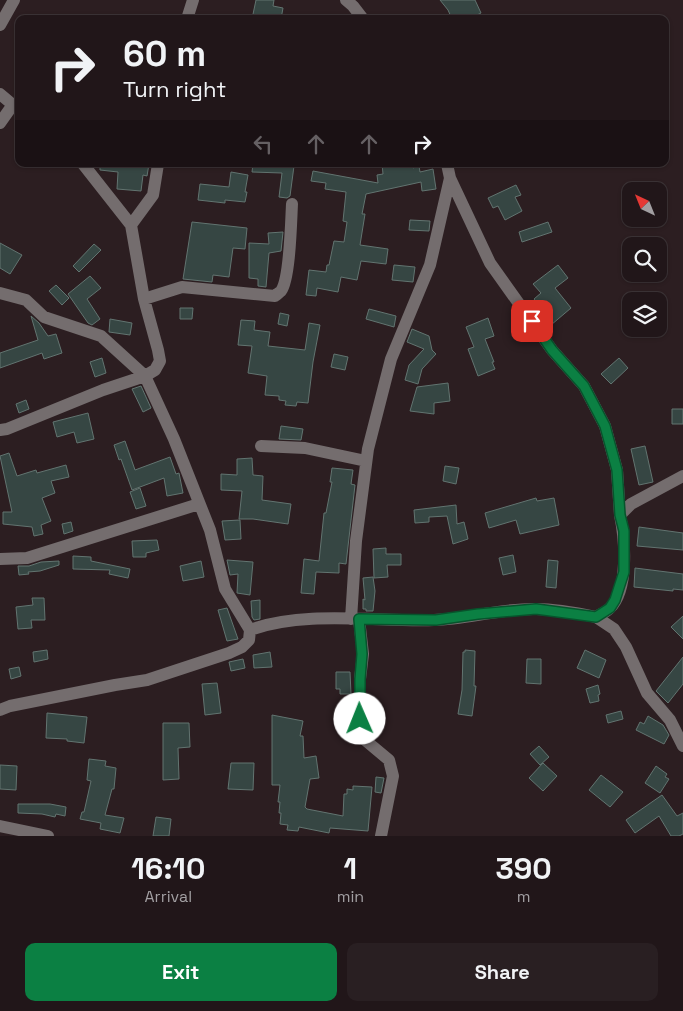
<!DOCTYPE html>
<html lang="en">
<head>
<meta charset="utf-8">
<style>
  :root { --surface:#211619; --page:#291f22; --text:#f1f3f6; --muted:#a29fa2; --line:#3e3538; --accent:#0b8043 }
  body { margin:0; font-family:"Space Grotesk",sans-serif; background:var(--page); color:var(--text); height:100vh; display:flex; flex-direction:column; font-size:19px; white-space:nowrap }
  * { box-sizing:border-box; margin:0 }
  p { font-size:16px; color:var(--muted) }
  .icon { flex:none; width:28px; height:28px; fill:none; stroke:currentColor; stroke-width:2; stroke-linecap:round; stroke-linejoin:round }
  .map { position:relative; height:836px; overflow:hidden }
  .details { display:flex; flex-direction:column; background:var(--surface); flex:1 }
  .details>* { flex:none }
  .guide { position:absolute; left:15px; top:15px; width:654px; height:152px; border-radius:10px; box-shadow:0 1px 4px #0004,0 0 0 1px var(--line); background:#211619; color:var(--text); overflow:hidden }
  .needle { width:32px; rotate:317deg }
  .fabs { position:absolute; left:622px; top:182px; display:grid; gap:10px }
  .fabs a { display:grid; place-items:center; width:45px; height:45px; border-radius:10px; background:var(--surface); box-shadow:0 1px 4px #0004,0 0 0 1px var(--line); font-size:25px }
  .pin { position:absolute; display:grid; place-items:center; width:42px; height:42px; color:#fff; margin:-21px; border-radius:10px; box-shadow:0 2px 8px #0006 }
  .me { position:absolute; width:55px; margin:-28px; rotate:359deg; stroke-linejoin:round; filter:drop-shadow(0 0 4px #0008) }
  .turn { display:flex; align-items:center; gap:18px; height:105px; padding:0 25px; font-size:22px }
  .turn .icon { width:65px; height:65px; stroke-width:2.5 }
  .turn b { display:block; font-size:35px; line-height:42px }
  .lanes { display:flex; align-items:center; height:48px; padding:0 25px; background:#0003; justify-content:center; gap:25px; direction:ltr }
  .lanes .off { opacity:.35 }
  .eta { display:flex; justify-content:space-evenly; align-items:center; height:85px; text-align:center }
  .eta b { font-size:30px; font-weight:800; line-height:35px }
  .action { display:flex; gap:10px; margin-top:auto; padding:10px 25px }
  .action a { flex:1; height:58px; border-radius:10px; background:var(--accent); color:#fff; font-size:20px; font-weight:800; line-height:58px; text-align:center }
  .action a+a { background:var(--page); color:var(--text) }
  .map>svg:first-child { display:block }
</style>
</head>
<body>
<div class="map">
<svg width="683" height="836" viewBox="0 0 683 836">
  <rect width="100%" height="100%" fill="#2c1e21"/>
  <path fill="#364643" stroke="#627470" d="M256 0H274L273 6 283 8 281 19H252Z
    M440 0H475L481 13 469 19H452L448 10Z
    M100 164H149L147 176 143 175 141 191 117 189 118 172 100 170Z
    M253 164 294 166 290 196 287 198 279 197 282 173 252 172Z
    M382 164H412L413 168 419 166 420 172 433 169 436 189 422 191 421 182 366 194 362 214H365L360 245 388 249 386 264 361 261 357 280 341 277 338 292 317 288 316 296 306 295 309 270 326 272 327 265H329L334 241 344 242 347 222 343 221 346 192 325 189 326 183 311 181 313 171 378 183 377 175 383 174Z
    M231 172 248 175 245 192H247L245 202 225 200V203L198 200 200 184 229 187Z
    M516 185 521 195 515 197 522 211 505 220 498 206 493 208 488 198Z
    M410 220 430 221 429 231 409 230Z
    M192 222 247 228 245 249 233 248 229 277 213 275 212 282 183 279Z
    M548 222 552 232 522 242 519 232Z
    M283 232 281 251 269 253 266 287 258 286V279L249 278V243L269 244 268 233Z
    M0 243 22 255 10 274 0 268Z
    M94 244 101 250 79 272 73 266Z
    M394 265 415 267 413 282 392 280Z
    M558 265 568 278 555 288 571 308 551 325 538 309 541 307 534 299 541 293 533 284Z
    M90 276 101 288 87 299 100 319 92 325 88 323 68 294Z
    M56 285 69 298 62 305 49 291Z
    M180 308H193L192 319H180Z
    M369 309 396 316 394 327 366 319Z
    M280 313 289 315 287 326 278 324Z
    M31 316 39 323 48 336 56 334 62 353 44 359 42 353 0 368V353L38 340Z
    M488 318 494 336 485 339 494 362H492L495 369 478 376 468 349 474 347 466 327Z
    M110 319 132 323 130 335 109 332Z
    M241 320 255 321 254 330 270 332 268 346 305 350 309 323 320 325 313 362 308 403 297 402 296 406 285 405 286 401 279 400V396L265 395 267 376 248 373 252 346 238 345Z
    M412 329 429 336 432 350 436 354 422 369 418 384 405 380 409 365 424 349 407 342Z
    M334 354 348 357 345 370 331 367Z
    M102 358 106 373 95 377 90 362Z
    M619 358 628 368 611 384 601 374Z
    M448 383 450 401 434 403V414L410 411 417 387Z
    M141 386 151 408 143 412 132 389Z
    M26 400 29 409 19 413 16 404Z
    M672 409H683V424H672Z
    M88 413 94 439 77 443 74 432 57 437 53 422Z
    M281 426 303 429 301 440 279 439Z
    M125 441 135 470 170 457 176 474 179 473 183 493 167 496 164 478 132 490 121 459 119 460 114 445Z
    M645 446 653 482 639 485 631 449Z
    M9 453 17 476 36 470 37 473 66 465 69 477 51 481 55 493 42 498 51 521 41 525 43 534 34 536 32 527 3 524V512H12L0 456Z
    M252 458 253 475 263 476 262 500 291 504 288 524 253 519H239L242 491 221 490V474L237 475V459Z
    M445 466 459 468 456 484 443 481Z
    M332 468 353 470 351 484 355 485 346 564 339 563V573L316 572 314 594 301 593 304 559 319 561 324 513H326L332 482H330Z
    M140 488 146 506 136 509 130 492Z
    M536 498 537 501 554 498 559 525 520 534 516 520 489 528 485 513Z
    M456 505 457 524 464 522 468 539 453 544 447 516 429 517V522L415 523 414 510Z
    M240 520 241 539 225 540 222 521Z
    M71 522 73 531 64 534 62 524Z
    M639 527 683 533V550L637 546Z
    M157 540 159 550 146 553V557H133L132 541Z
    M386 548V554H401V565H387L388 577 374 578 373 549Z
    M513 555 516 572 503 575 499 558Z
    M73 556 91 557V561L130 569 128 578 109 574 110 570 73 569Z
    M227 560 253 562 250 595 237 593 238 574 230 575Z
    M548 560 558 561 556 588 546 587Z
    M59 561V565L40 571 28 572 29 574 19 575 18 566H29L41 562Z
    M201 561 204 577 183 581 180 566Z
    M635 568 683 574V590L673 589V591L634 587Z
    M373 577 375 591 373 611H366V609H363V599L365 600 363 578Z
    M32 598H44L45 620H31L32 628 18 629 16 607 33 605Z
    M260 600V619L254 620 252 617 251 601Z
    M227 608 238 639 227 641 218 610Z
    M683 616V639L671 627Z
    M47 650 48 659 34 662 33 652Z
    M465 650 475 651 474 686H476L472 716 458 714 462 690 463 652H465Z
    M585 650 606 660 599 678 577 668Z
    M270 652 272 667 254 668 253 655Z
    M683 657V684L668 703 656 691Z
    M243 659 245 668 231 671 229 662Z
    M527 659H541V684L526 683Z
    M19 667 21 676 11 679 9 669Z
    M336 672H350L351 694H340V689H336Z
    M217 683 221 713 205 715 202 684Z
    M598 685 600 694 598 695 599 701 590 703 586 689Z
    M344 708H352L353 724H336L337 714H344Z
    M621 711 623 719 608 723 606 715Z
    M47 713 87 717 84 743 67 741V739L46 738Z
    M272 715 303 721 300 736H303L304 758 316 756 319 778 310 779 305 807 307 809 343 816 344 794H347V789L353 790V786L372 787 368 831 330 828 329 833 299 827 298 831 287 830 288 825 280 824 281 813H279L280 802H278L280 785H272Z
    M648 716 663 725 669 735 664 744 636 730 640 722 644 724Z
    M163 723H189L190 747 178 748 179 779 163 780Z
    M539 746 549 757 540 765 530 754Z
    M89 759 106 761 105 766 116 768 114 789H112L105 815 124 818 120 833 100 829 101 823 80 819 82 812H84L91 781 87 780Z
    M231 763H254L253 790 228 789Z
    M543 763 557 776 543 791 529 778Z
    M0 765 17 766 16 790 0 789Z
    M656 766 667 774 665 777 669 779 660 793 645 783Z
    M601 775 623 792 610 807 589 790Z
    M376 777 384 778 381 793 375 792Z
    M662 795 677 816 683 813V834L679 836H671L659 816 635 833 626 820Z
    M18 804H50L66 807 65 816 56 814 55 817 42 814 18 813Z
    M156 817 171 819 169 836H153Z"/>
  <g fill="none" stroke-linecap="round" stroke-linejoin="round">
    <path stroke="#746d6e" stroke-width="12" d="M346 0 353 6 363 19
      M187 19 193 0
      M0 25 14 0
      M0 94 19 110
      M0 123 12 106
      M447 164 450 178 490 263 552 350 584 386 605 426 617 470 620 515
      M131 225 153 195 158 164
      M0 293 26 300 44 317 101 336 145 376 174 439 210 530 225 589 250 630
      M144 299 182 287 275 296C276 295 280 292 281 291 290 279 291 222 292 204
      M0 430 7 429 103 390 145 376 155 370 160 361 158 350 144 299 131 225 83 164
      M261 446 305 448 366 461
      M0 559 27 558 199 504
      M596 617 614 629 626 647 647 693 670 720 683 746
      M351 619 356 541 368 449 391 359 430 265 450 178
      M359 619 363 654 360 679V719L365 740 389 760 393 776 381 836
      M0 710 10 706 115 685 147 680 229 653 242 647 249 640 250 630C305 610 376 622 434 620 467 619 503 608 536 609 556 609 577 613 596 617 601 614 606 612 610 608 629 590 625 539 620 515L631 504 683 476
      M0 826 48 836"/>
  </g>
  <g fill="none" stroke-linecap="round" stroke-linejoin="round">
    <defs>
      <path id="route" d="M360 719V679L362 654 359 619 436 620 478 614 536 609 596 617 610 608 615 600 624 572V531L620 515 617 470 605 426 584 386 552 350 532 321"/>
    </defs>
    <use href="#route" stroke="#07532c" stroke-width="12"/>
    <use href="#route" stroke="#0b8043" stroke-width="9"/>
  </g>
</svg>
<div class="fabs">
<a><svg class="needle" viewBox="-14 -14 28 28"><path d="M0-13l5 13h-10z" fill="#e53935"/><path d="M0 13l5-13h-10z" fill="#a29fa2"/></svg></a>
<a><svg class="icon" aria-label="search" viewBox="0 0 24 24"><circle cx="10" cy="10" r="6"/><path d="M15 15l6 6"/></svg></a>
<a><svg class="icon" aria-label="layers" viewBox="0 0 24 24"><path d="M12 4l9 5-9 5-9-5zM3 14l9 5 9-5"/></svg></a>
</div>
<div class="pin" style="left:532px;top:321px;background:#d93025"><svg class="icon" aria-label="arrive" viewBox="0 0 24 24"><path d="M6 21V4h12l-3 4 3 4H6"/></svg></div>
<svg class="me" style="left:360px;top:719px" viewBox="-20 -20 40 40"><circle r="19" fill="#fff"/><path d="M0-13L10 11 0 6-10 11z" fill="#0b8043"/></svg>
<div class="guide">
<div class="turn"><svg class="icon" aria-label="right" viewBox="0 0 24 24"><path d="M7 20v-9h11M14 6l5 5-5 5"/></svg><div><b>60 m</b>Turn right</div></div>
<div class="lanes"><svg class="icon off" aria-label="left" viewBox="0 0 24 24"><path d="M17 20v-9H6M10 6l-5 5 5 5"/></svg><svg class="icon off" aria-label="ahead" viewBox="0 0 24 24"><path d="M12 20V5M6 11l6-6 6 6"/></svg><svg class="icon off" aria-label="ahead" viewBox="0 0 24 24"><path d="M12 20V5M6 11l6-6 6 6"/></svg><svg class="icon" aria-label="right" viewBox="0 0 24 24"><path d="M7 20v-9h11M14 6l5 5-5 5"/></svg></div>
</div>
</div>
<section class="details">
<div class="eta">
<div><b>16:10</b><p>Arrival</p></div>
<div><b>1</b><p>min</p></div>
<div><b>390</b><p>m</p></div>
</div>
<div class="action"><a>Exit</a><a>Share</a></div>
</section>
</body>
</html>
